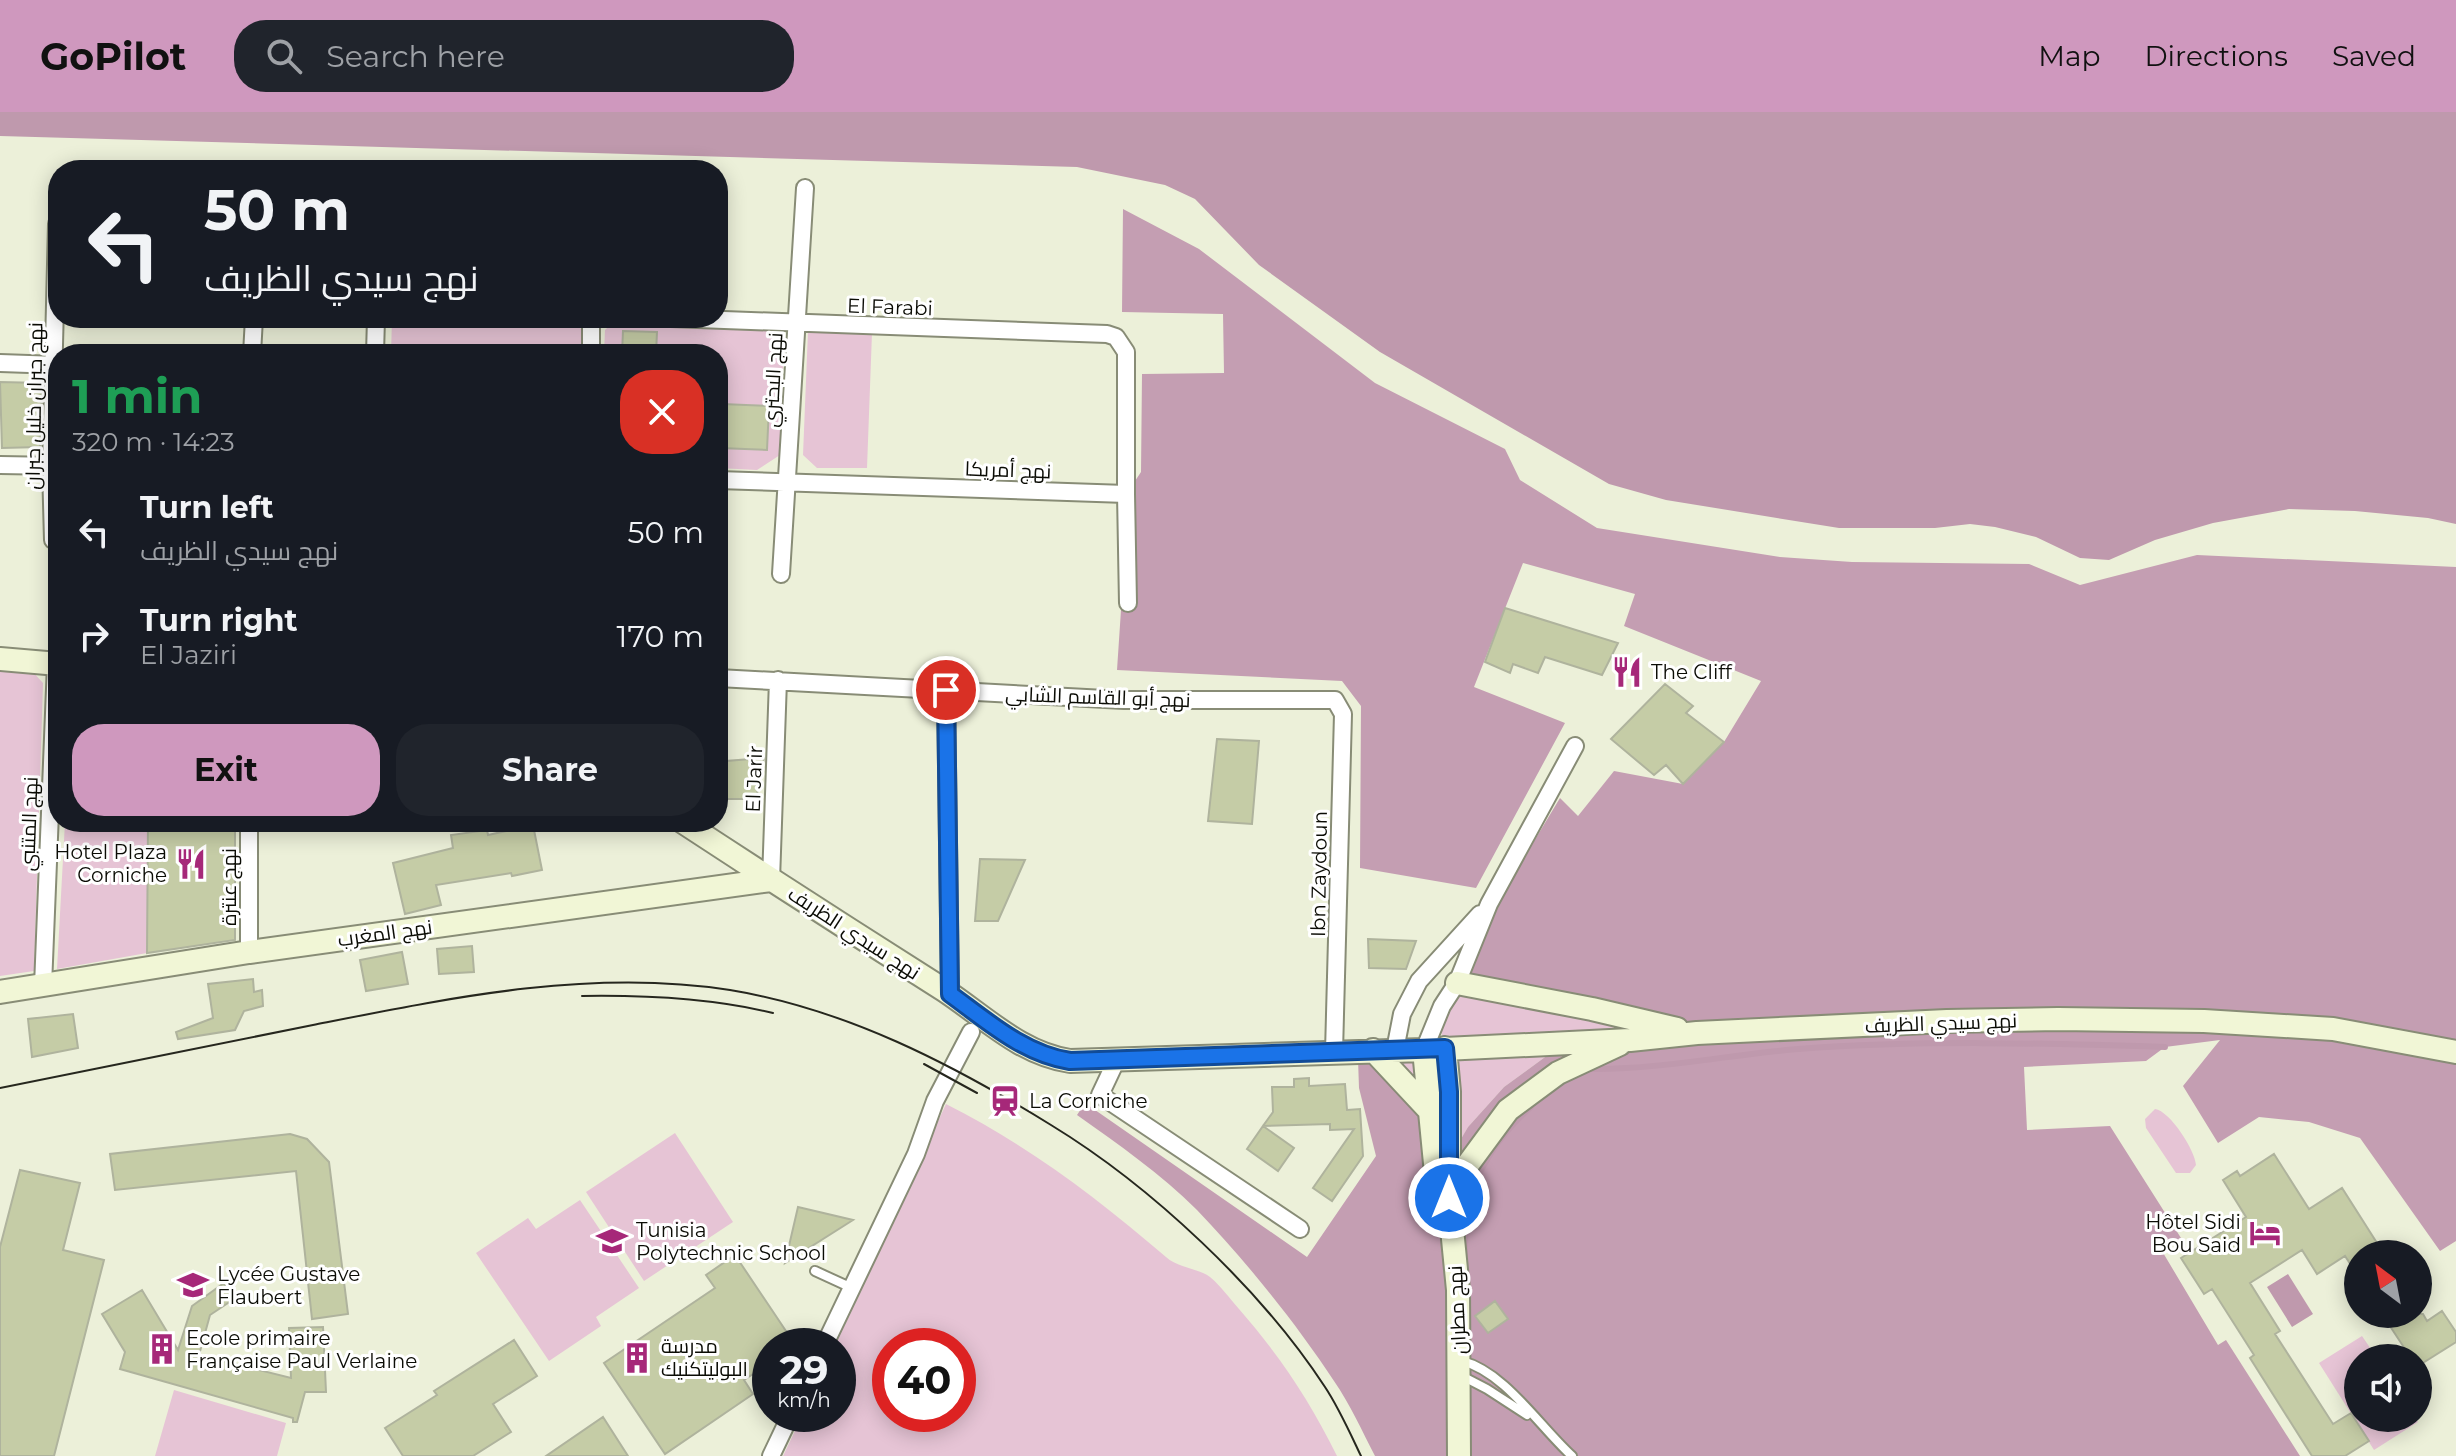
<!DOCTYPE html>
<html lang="en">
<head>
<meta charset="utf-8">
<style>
  :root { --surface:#171b24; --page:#20242c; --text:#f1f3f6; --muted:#9ea1a6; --accent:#cf98be }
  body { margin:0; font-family:Montserrat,Cairo,sans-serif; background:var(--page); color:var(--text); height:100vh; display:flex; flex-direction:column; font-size:30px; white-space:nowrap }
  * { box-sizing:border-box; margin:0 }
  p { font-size:26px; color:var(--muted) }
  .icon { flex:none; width:44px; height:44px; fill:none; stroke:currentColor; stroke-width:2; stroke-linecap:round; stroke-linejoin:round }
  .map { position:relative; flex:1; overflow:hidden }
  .drawer { position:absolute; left:48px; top:232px; width:680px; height:488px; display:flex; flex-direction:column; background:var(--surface); border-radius:32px; box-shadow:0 4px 20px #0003 }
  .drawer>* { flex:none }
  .hud { position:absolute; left:48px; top:48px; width:680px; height:168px; border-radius:32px; box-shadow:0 4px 20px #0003; background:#171b24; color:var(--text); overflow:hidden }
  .needle { width:52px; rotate:328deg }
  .controls { position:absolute; left:2344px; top:1128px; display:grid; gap:16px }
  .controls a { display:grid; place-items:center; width:88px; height:88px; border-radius:50%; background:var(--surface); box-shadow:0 4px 20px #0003; font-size:40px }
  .speed { position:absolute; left:752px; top:1216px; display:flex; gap:16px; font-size:40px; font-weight:700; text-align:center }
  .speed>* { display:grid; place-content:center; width:104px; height:104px; border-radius:50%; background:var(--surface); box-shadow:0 4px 20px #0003; line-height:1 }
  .speed small { font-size:20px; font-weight:400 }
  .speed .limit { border:12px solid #d22; background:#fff; color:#111 }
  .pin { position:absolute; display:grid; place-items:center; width:68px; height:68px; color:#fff; margin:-34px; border:4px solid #fff; border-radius:50%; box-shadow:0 2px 8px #0007 }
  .me { position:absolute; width:88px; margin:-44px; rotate:0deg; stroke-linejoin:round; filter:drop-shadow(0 0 6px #0008) }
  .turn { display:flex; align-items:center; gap:28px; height:168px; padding:0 24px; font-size:36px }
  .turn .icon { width:104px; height:104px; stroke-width:2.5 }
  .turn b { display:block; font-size:56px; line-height:68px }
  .round { display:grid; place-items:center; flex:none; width:84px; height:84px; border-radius:32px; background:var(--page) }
  .headline { display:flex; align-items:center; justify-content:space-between; height:136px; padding:0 24px }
  h1 { font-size:48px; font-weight:700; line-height:60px; color:#1e9e55 }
  .cta { display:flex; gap:16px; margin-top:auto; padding:16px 24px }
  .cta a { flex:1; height:92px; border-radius:32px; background:var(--accent); color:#111; font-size:32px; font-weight:700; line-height:92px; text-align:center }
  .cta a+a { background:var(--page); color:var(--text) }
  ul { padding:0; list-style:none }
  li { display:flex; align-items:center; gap:24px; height:104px; padding:0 24px }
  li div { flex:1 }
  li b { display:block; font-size:30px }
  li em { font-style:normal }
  header { display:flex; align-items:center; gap:48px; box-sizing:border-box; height:112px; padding:0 40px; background:var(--accent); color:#111 }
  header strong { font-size:38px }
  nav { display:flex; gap:44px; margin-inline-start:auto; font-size:28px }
  .search { width:560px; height:72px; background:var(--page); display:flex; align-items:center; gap:20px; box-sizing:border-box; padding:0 28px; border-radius:32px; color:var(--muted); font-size:30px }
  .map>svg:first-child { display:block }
</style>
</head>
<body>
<header>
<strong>GoPilot</strong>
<div class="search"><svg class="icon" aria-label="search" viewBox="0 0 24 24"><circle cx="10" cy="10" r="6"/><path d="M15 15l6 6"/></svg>Search here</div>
<nav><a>Map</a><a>Directions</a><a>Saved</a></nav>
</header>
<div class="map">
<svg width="2456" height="1344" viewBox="0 0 2456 1344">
  <rect width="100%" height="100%" fill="#ecf0d9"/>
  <path fill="#e6c4d5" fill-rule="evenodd" d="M392 206H498L499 210 578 213 584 221V242H391Z
    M615 208 772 216 784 230 780 343 757 358 718 356V242H604L605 218Z
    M808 219 872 221 867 356H817L803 343Z
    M0 556 32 559 43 571 34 859 0 864Z
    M65 710H148L147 841 57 857Z
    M1476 881 1623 912 1556 937 1504 975 1468 1015 1444 1057 1359 947 1448 944C1438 915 1438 908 1457 884Z
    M946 992C1029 1034 1096 1085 1166 1145 1178 1156 1198 1156 1210 1165 1221 1174 1230 1187 1239 1197 1280 1244 1310 1289 1337 1344H783L803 1302H838V1234H834ZM890 1234H958V1302H890Z
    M2155 997C2170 999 2195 1038 2196 1053L2190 1061H2176L2146 1016 2145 1007Z
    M675 1021 733 1110 644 1169 586 1080Z
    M580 1088 639 1176 596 1205 601 1214 549 1249 476 1141 528 1106 536 1117Z
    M2362 1224 2377 1246H2358V1306H2415L2418 1310 2374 1338 2319 1251Z
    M174 1278 286 1311 277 1344H155Z"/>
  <path fill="#c49eb2" d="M1123 97 1199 137 1375 271 1505 337 1520 368 1597 416 1780 445 1852 450 2029 452 2080 473 2197 443 2456 455V1129L2440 1139 2360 1026 2309 1010 2259 1005 2218 1031 2183 974 2220 928 2165 935 2146 949 2024 955 2027 1018 2110 1014 2181 1126 2162 1139 2218 1233 2226 1228 2300 1344H1375C1362 1319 1350 1292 1334 1269 1296 1211 1245 1148 1197 1098 1161 1062 1118 1032 1077 1003L1085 991 1307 1145 1376 1044 1359 976 1358 947 1398 958 1444 1056 1468 1015 1504 975 1556 937 1622 913 1476 881 1457 884 1496 792 1560 686 1578 704 1614 659 1683 672 1724 630 1761 569 1624 514 1635 482 1523 451 1474 575 1565 611 1476 776 1360 756 1361 594 1342 569 1117 558 1129 378 1141 360 1142 262 1224 261 1223 202 1122 200Z"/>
  <path fill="#bf99ad" d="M0 0H2456V412L2428 406 2355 399 2289 397 2213 411 2155 428 2109 448 2080 446 2036 425 1995 415 1970 412 1935 416H1839L1666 388 1609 372 1380 240 1259 153 1195 87 1165 73 1077 55 0 24Z
    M2288 1162 2313 1202 2292 1215 2267 1175Z"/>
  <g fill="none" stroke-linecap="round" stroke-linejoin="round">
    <path stroke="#bf99ad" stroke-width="6" d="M1586 957C1657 958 1727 943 1798 937 1920 928 2043 931 2165 935
      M1465 1143C1465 1129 1465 1114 1467 1100 1473 1060 1502 1020 1531 995"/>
  </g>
  <path fill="#c5cca6" stroke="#afb39d" stroke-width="2" d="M623 219 657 220 656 242H622Z
    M0 270 42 271 40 335 2 336Z
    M722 292 769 294 767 338 720 336Z
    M1505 496 1618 531 1602 563 1545 545 1538 561 1513 552 1510 561 1485 550Z
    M1665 572 1693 594 1686 601 1724 630 1683 672 1666 653 1654 663 1611 627Z
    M1217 627 1259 629 1252 712 1208 709Z
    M764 646 756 687H725L726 649Z
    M148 710H235V828L147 841Z
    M533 713 542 758 512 764 511 761 436 773 441 793 405 802 393 751 453 736 451 723 487 718 488 723Z
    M980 747 1025 748 998 809H975Z
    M1368 827 1416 829 1406 857 1369 856Z
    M472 834 474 860 439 862 437 837Z
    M402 840 408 872 366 879 360 848Z
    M253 867 254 880 262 878 263 894 244 899 235 918 178 927 176 920 213 906 208 872Z
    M73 902 78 936 32 945 28 907Z
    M1309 966V974L1345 972 1347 998 1360 997 1363 1044 1332 1089 1313 1076 1354 1017 1330 1018V1012L1263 1014 1273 1000 1272 975H1294V967Z
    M1263 1014 1294 1036 1278 1059 1247 1037Z
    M290 1022 307 1027 329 1050 348 1202 312 1207 296 1059 115 1078 110 1042Z
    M2274 1042 2309 1097 2342 1076 2384 1142H2358V1164L2345 1144 2317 1162 2302 1138 2250 1171 2280 1219 2275 1222 2333 1312 2351 1301 2369 1329 2345 1344H2312L2250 1246 2254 1243 2212 1177 2204 1182 2181 1146 2246 1105 2223 1068 2237 1059 2240 1064Z
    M20 1058 80 1071 63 1138 104 1148 54 1344H0V1135Z
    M798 1095 853 1108 785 1151Z
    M735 1143 796 1234H770V1251L744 1268 753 1282 665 1342 604 1251 715 1176 706 1163Z
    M224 1171 234 1187 210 1203 199 1243 291 1266 289 1216 323 1215 326 1280H305L297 1310H293V1306L120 1257 125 1240 102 1202 142 1178 178 1238 192 1194Z
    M1495 1189 1508 1207 1488 1221 1475 1204Z
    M2442 1199 2456 1220V1230L2418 1254V1246H2411L2382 1202H2423L2427 1209Z
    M514 1228 537 1264 493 1292 511 1320 473 1344H403L385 1316 437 1283 434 1279Z
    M603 1305 628 1344H546Z"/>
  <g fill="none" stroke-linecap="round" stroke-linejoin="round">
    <defs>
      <path id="lane" d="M815 1159 852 1176
        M1462 1249C1505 1260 1539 1314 1572 1344
        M1460 1263 1487 1277 1527 1303"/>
      <path id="street" d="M671 206 1107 222 1116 225 1126 240V382L718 368
        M252 242 254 206
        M375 242 376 206
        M591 242V206
        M0 251 58 253
        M0 353 58 354
        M1126 382 1128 491
        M53 428 51 354 57 112
        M781 462 805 76
        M718 566 1124 588H1335L1343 602 1334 940
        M946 578 950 882
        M249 710V840
        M771 768 778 568
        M43 874 56 552
        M1395 938 1402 902 1419 869 1480 802
        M1424 938 1442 894 1457 871 1489 792 1575 634
        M1116 949 1100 983 1300 1117
        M824 1234 916 1042 935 989 971 920
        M771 1344 791 1302"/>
      <path id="secondary" d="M0 547 58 552
        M683 710C770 767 857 823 944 878 985 905 1021 942 1070 949L1424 938 1630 928 1697 921 1947 909 2058 907 2204 909 2333 917 2456 940
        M1457 871 1592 897 1677 917
        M0 880 249 840 771 768
        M1445 936 1449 980V1086L1458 1178 1459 1344
        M1373 938 1428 997
        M1424 938 1437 1072
        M1449 1078 1508 998 1558 961 1620 932"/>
    </defs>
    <use href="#lane" stroke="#888c76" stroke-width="12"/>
    <use href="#street" stroke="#888c76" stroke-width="20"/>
    <use href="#secondary" stroke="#888c76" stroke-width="26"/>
    <use href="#lane" stroke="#fff" stroke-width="8"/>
    <use href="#street" stroke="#fff" stroke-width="16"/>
    <use href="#secondary" stroke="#f1f6d6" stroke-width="22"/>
    <path stroke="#26271e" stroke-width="2" d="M582 884C646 883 711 886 773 901
      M924 952 977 981
      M0 976C104 955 209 934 313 913 449 886 591 856 730 878 846 897 952 952 1051 1013 1151 1074 1261 1177 1325 1275 1339 1296 1350 1321 1361 1344"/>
  </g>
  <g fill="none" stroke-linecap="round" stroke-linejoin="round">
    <defs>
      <path id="route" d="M946 578 950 882C987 909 1024 942 1070 949L1445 936 1449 980V1086"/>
    </defs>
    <use href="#route" stroke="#114b97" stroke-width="20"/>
    <use href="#route" stroke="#1a73e8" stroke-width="14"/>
  </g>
  <defs>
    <symbol id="restaurant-bare" viewBox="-9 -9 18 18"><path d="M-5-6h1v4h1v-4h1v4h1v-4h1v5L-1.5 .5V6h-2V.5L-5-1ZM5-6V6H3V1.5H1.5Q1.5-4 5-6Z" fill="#a62879" stroke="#fff" stroke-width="2.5" paint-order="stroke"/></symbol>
    <symbol id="station-bare" viewBox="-9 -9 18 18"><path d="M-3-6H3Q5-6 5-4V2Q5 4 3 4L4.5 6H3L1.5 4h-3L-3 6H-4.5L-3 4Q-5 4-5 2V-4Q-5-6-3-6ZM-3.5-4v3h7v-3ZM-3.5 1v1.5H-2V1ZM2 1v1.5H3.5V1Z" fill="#a62879" stroke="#fff" stroke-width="2.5" paint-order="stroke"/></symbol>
    <symbol id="hotel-bare" viewBox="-9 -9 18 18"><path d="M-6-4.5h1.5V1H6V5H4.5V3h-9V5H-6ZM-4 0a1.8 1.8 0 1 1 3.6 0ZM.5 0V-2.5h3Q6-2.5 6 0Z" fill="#a62879" stroke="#fff" stroke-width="2.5" paint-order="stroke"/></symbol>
    <symbol id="university-bare" viewBox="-9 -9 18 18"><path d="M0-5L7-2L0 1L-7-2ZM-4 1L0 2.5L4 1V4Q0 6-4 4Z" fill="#a62879" stroke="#fff" stroke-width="2.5" paint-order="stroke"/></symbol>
    <symbol id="building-bare" viewBox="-9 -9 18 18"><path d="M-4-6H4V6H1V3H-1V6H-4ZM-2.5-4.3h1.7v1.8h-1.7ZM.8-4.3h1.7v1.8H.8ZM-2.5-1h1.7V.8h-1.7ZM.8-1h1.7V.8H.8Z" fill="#a62879" stroke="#fff" stroke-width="2.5" paint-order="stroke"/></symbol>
  </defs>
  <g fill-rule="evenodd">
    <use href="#restaurant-bare" x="1605" y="538" width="44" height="44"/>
    <use href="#restaurant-bare" x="169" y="730" width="44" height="44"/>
    <use href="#station-bare" x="983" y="967" width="44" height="44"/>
    <use href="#hotel-bare" x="2243" y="1099" width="44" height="44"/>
    <use href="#university-bare" x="590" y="1107" width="44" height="44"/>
    <use href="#university-bare" x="171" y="1151" width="44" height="44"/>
    <use href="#building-bare" x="140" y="1215" width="44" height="44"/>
    <use href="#building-bare" x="615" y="1224" width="44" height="44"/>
  </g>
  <g text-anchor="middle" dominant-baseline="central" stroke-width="6" stroke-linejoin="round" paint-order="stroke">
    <g font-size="20" fill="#0b0c05" stroke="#fff">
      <text transform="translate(890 195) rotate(2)">El Farabi</text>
      <text transform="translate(773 268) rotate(-87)">نهج البحتري</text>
      <text transform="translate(34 294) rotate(-89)">نهج جبران خليل جبران</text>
      <text transform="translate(1008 358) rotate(2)">نهج أمريكا</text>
      <text transform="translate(1098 585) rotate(2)">نهج أبو القاسم الشابي</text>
      <text transform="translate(754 667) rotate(-88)">El Jarir</text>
      <text transform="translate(29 712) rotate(-88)">نهج المتنبي</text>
      <text transform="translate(1319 762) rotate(-89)">Ibn Zaydoun</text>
      <text transform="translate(229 775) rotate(-90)">نهج عنترة</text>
      <text transform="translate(385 821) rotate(-8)">نهج المغرب</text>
      <text transform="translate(854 821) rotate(33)">نهج سيدي الظريف</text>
      <text transform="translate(1941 911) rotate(-2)">نهج سيدي الظريف</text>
      <text transform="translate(1457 1198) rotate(-93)">نهج مطران</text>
    </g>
    <g font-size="20" fill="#0b0c05" stroke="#fff" text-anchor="start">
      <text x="1651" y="560">The Cliff</text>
      <text x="167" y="740" text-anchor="end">Hotel Plaza<tspan x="167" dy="23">Corniche</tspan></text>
      <text x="1029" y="989">La Corniche</text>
      <text x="2241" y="1110" text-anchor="end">Hôtel Sidi<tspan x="2241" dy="23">Bou Said</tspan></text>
      <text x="636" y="1118">Tunisia<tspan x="636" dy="23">Polytechnic School</tspan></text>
      <text x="217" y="1162">Lycée Gustave<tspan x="217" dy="23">Flaubert</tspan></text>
      <text x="186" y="1226">Ecole primaire<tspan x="186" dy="23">Française Paul Verlaine</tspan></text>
      <text x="661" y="1234">مدرسة<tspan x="661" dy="23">البوليتكنيك</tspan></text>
    </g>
  </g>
</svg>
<div class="controls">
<a><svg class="needle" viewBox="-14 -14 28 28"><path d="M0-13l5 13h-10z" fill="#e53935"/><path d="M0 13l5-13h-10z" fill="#9ea1a6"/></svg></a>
<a><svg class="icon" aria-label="sound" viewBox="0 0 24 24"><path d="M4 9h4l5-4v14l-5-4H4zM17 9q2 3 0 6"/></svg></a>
</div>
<div class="speed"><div>29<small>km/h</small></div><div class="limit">40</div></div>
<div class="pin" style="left:946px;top:578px;background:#d93025"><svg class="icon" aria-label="arrive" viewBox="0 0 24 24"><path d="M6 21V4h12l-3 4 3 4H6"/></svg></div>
<svg class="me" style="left:1449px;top:1086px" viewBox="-20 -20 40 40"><circle r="17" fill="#1a73e8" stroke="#fff" stroke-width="3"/><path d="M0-11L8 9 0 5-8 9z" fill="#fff"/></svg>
<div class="hud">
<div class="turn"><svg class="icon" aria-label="left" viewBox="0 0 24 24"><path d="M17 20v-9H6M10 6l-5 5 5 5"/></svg><div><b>50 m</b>نهج سيدي الظريف</div></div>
</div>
<section class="drawer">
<div class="headline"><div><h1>1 min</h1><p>320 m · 14:23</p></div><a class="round" style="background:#d93025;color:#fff"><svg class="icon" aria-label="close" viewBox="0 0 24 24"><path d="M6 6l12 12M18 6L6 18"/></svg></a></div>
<ul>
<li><svg class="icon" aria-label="left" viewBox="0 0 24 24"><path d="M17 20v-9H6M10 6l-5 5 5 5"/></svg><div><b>Turn left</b><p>نهج سيدي الظريف</p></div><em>50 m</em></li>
<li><svg class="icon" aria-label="right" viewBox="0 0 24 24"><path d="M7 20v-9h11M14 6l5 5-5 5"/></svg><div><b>Turn right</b><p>El Jaziri</p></div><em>170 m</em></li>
</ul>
<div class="cta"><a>Exit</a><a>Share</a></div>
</section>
</div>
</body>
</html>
